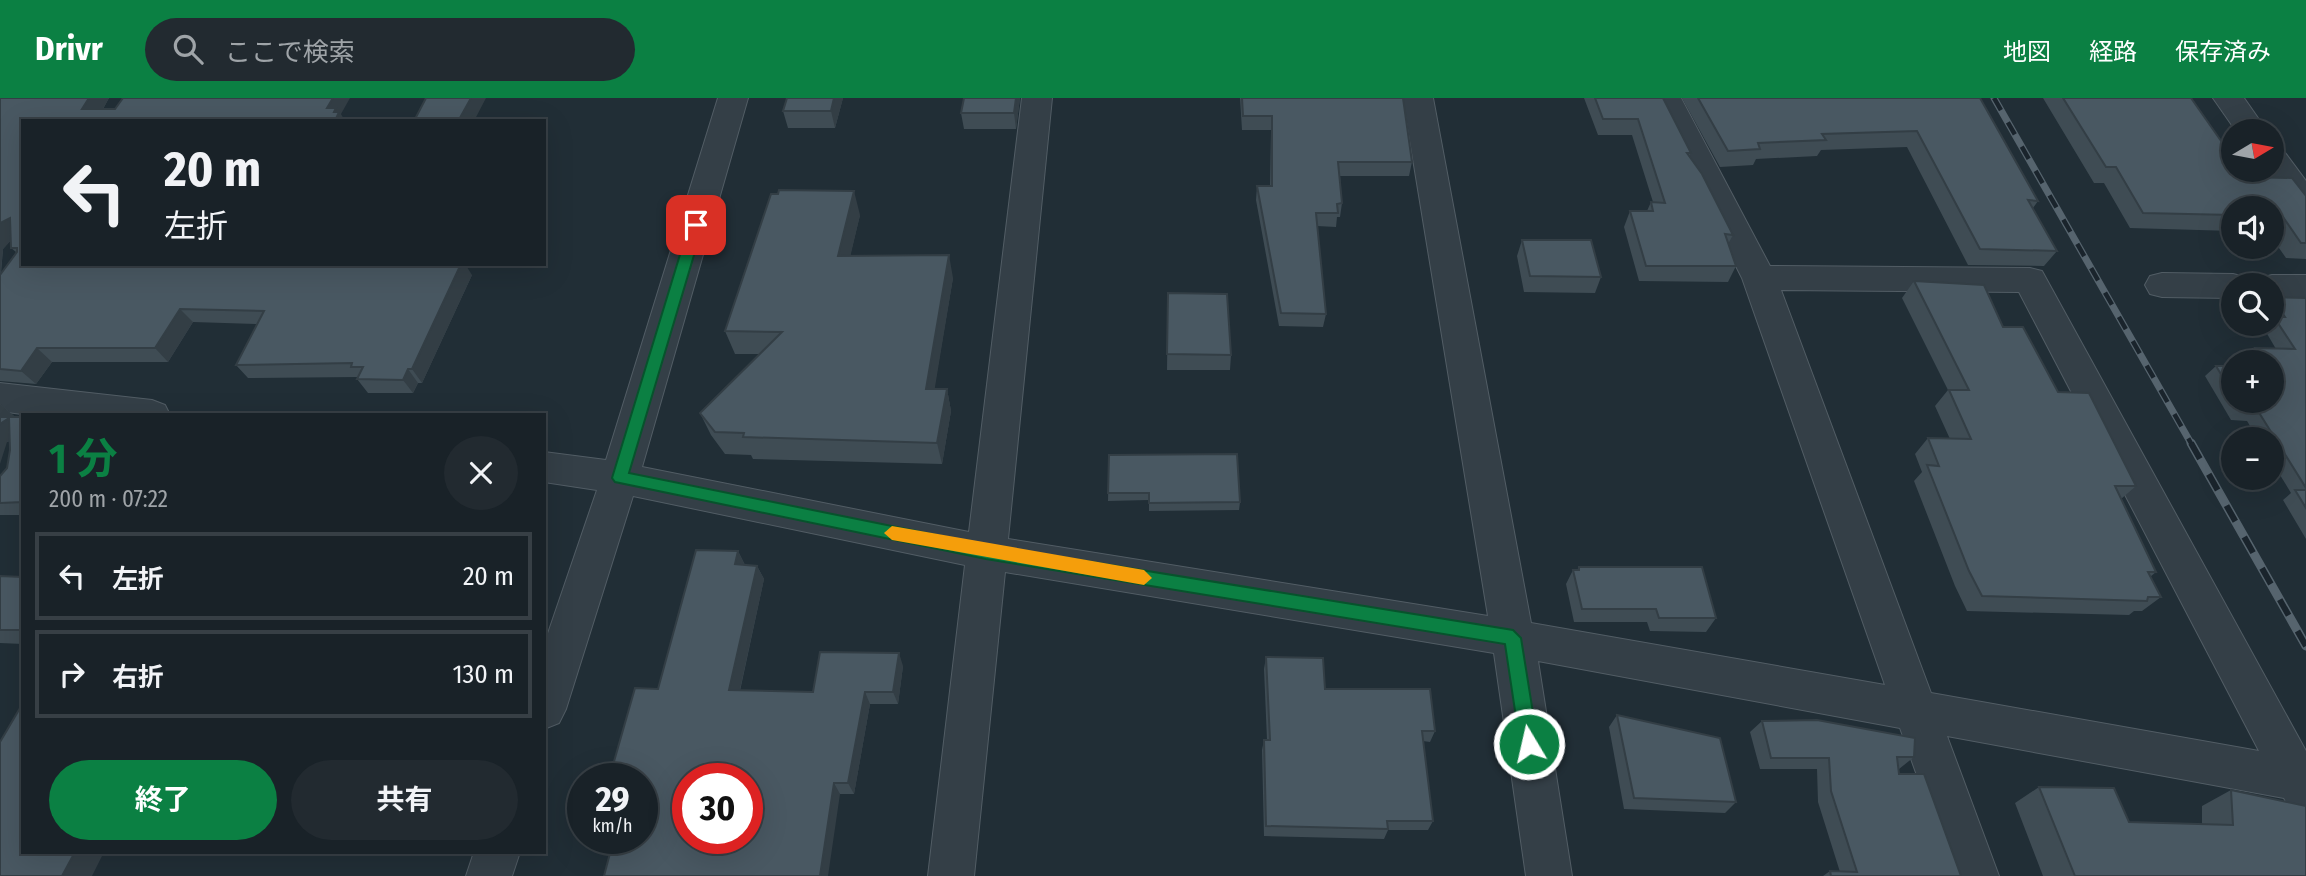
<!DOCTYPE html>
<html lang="ja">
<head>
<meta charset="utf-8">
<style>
  :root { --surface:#192228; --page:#222a30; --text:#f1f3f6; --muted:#9fa4a8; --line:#373f45; --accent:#0b8043 }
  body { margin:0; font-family:"Fira Sans Condensed","Noto Sans JP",sans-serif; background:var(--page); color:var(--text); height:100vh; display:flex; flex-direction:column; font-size:26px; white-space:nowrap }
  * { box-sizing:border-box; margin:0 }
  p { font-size:23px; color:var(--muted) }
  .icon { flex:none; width:38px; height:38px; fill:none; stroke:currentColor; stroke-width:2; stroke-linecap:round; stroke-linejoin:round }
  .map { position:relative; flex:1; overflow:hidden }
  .side { position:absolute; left:21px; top:315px; width:525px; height:441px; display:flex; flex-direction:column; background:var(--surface); border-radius:0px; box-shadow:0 7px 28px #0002,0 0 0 2px var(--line) }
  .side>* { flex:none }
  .hud { position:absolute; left:21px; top:21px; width:525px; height:147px; border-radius:0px; box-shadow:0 7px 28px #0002,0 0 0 2px var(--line); background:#192228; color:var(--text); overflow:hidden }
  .needle { width:46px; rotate:80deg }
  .fabs { position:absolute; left:2221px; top:21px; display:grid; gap:14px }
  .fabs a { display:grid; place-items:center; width:63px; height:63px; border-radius:50%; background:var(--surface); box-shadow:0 7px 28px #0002,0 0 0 2px var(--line); font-size:35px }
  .speed { position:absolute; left:567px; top:665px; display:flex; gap:14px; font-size:35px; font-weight:700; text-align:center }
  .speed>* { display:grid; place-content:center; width:91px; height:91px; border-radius:50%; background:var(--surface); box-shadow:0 7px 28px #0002,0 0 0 2px var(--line); line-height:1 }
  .speed small { font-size:18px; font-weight:400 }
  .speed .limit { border:10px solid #d22; background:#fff; color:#111 }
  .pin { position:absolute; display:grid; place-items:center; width:60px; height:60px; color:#fff; margin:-30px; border-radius:14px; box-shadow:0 4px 10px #0006 }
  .me { position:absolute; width:77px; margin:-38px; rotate:351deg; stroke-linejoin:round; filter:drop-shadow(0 0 5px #0008) }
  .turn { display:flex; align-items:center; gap:24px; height:147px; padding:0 28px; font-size:32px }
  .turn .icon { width:91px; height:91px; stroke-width:2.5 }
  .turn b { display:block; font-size:49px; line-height:60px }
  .round { display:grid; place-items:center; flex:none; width:74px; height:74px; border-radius:37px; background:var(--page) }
  .headline { display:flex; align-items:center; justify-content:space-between; height:119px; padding:0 28px }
  h1 { font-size:42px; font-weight:700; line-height:52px; color:var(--accent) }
  .cta { display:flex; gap:14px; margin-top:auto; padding:14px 28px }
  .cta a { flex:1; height:80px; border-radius:42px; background:var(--accent); color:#fff; font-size:28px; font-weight:700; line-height:80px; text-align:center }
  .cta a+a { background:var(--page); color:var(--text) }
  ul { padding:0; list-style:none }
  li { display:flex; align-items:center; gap:21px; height:88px; margin:0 14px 10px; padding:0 14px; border:4px solid var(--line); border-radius:0px }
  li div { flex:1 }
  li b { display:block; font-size:26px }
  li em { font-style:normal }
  header { display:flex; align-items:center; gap:42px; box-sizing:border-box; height:98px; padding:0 35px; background:var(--accent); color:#fff }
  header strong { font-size:33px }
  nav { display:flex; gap:38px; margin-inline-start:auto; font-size:24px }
  .search { width:490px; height:63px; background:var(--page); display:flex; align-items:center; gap:18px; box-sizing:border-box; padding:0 24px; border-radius:38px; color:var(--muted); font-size:26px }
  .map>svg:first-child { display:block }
</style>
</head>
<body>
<header>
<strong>Drivr</strong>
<div class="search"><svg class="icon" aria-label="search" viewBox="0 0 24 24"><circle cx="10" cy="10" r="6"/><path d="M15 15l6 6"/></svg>ここで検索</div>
<nav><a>地図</a><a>経路</a><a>保存済み</a></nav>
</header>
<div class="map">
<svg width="2306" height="778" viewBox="0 0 2306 778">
  <rect width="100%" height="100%" fill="#212e36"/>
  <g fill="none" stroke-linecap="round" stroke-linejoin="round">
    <defs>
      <path id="minor" d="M718 0H748L642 369 969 434 1022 0H1052L1008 441 1488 518 1403 0H1433L1531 525 1885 587 1742 180 1651 0H1681L1770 168 2030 170 2042 173 2306 653V716L2289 710 2284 700 1947 638 1999 778H1953L1900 630 1538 563 1572 778H1526L1494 555 1005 474 974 778H928L965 467 633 398 566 611 559 625 544 631V547L597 392 544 384V354L606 362ZM1781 192 2019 194 2259 653 1931 595Z
        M2213 0H2244L2267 33H2236Z
        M2272 48 2283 52 2306 83V117L2295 114 2265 72H2272Z
        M2162 175 2233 176 2245 179 2250 187H2233V200L2162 199 2150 196 2145 187 2150 178Z
        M2272 177H2306V201H2272V187H2256L2260 180Z
        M0 285 152 302 165 307 170 317H29L0 313Z
        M474 754H520L512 778H466Z"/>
    </defs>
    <use href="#minor" stroke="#525d65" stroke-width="2"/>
    <use href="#minor" fill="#343f47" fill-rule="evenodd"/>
    <defs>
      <path id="rail-far1" d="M1994 0 2192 347"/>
      <path id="rail" d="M2191 345 2306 548"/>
    </defs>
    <use href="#rail-far1" stroke="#56646e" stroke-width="7"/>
    <use href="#rail" stroke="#56646e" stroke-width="9"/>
    <use href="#rail-far1" stroke="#1a242c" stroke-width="4.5" stroke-dasharray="14" stroke-linecap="butt"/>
    <use href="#rail" stroke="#1a242c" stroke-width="6" stroke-dasharray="18" stroke-linecap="butt"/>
  </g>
  <path fill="#3f4c54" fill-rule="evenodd" d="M0 0H109L103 11 341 16 23 166 472 177 422 285H418L413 295H368L357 281 358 279 248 280 236 267 257 226 193 224 168 264H52L36 286 0 283ZM11 142V150L16 154 1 176 3 151Z
    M787 0H843L835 30H788L783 13Z
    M964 0H1020L1016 31H964L961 15Z
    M1240 0H1403L1412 64 1409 78H1340L1342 105 1340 119H1337L1336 129 1317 128 1326 216 1323 229 1279 228 1256 102 1257 88H1270L1271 32H1242Z
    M1584 0H1663L1691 55 1689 58 1733 137 1728 146 1736 168 1728 184 1639 183 1624 129 1630 113H1647L1651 104H1653L1632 37H1598Z
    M1682 0H1980L2038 103 2033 110 2057 153 2044 168 1968 167 1907 49 1821 52 1817 58 1756 61 1753 67 1720 69Z
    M2043 0H2191L2246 79 2306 98V161L2286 160 2272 140V110H2233V133L2130 130 2104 85H2094Z
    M860 117 850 158 953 180 934 291H947L951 313 942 366 753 361 751 357 725 356 711 337 700 315 759 256H735L725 233Z
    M1522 142 1601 179 1595 195 1524 194 1517 158Z
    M1914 183 2003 229 2136 388 2121 401 2156 474 2150 479 2161 499 2142 513H2134L2129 517 1967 513 1955 488 1914 383 1922 374 1915 356 1928 340 1950 341 1935 308 1948 292 1902 200Z
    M1168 195 1231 257 1230 272H1167Z
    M2272 199 2306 200V441L2283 402 2291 395 2272 364V341H2258L2247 323 2231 322 2205 278 2216 268H2233V303H2272V264H2246L2244 260 2255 250 2276 251 2263 229 2266 226H2272Z
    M0 306 14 318V319H23V417H0V378L7 370 10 352V343L7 344Z
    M1109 357 1240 404 1239 412 1149 413V402L1108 403Z
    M738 453 745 467 757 468 764 481 740 593 813 594 903 568 898 606H870L854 696H840L658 591Z
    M1579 469 1716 520 1706 534 1650 533 1647 524H1574L1566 486 1573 472H1577Z
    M0 478 23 479V546L0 545Z
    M1266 559 1325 591 1435 633 1430 644 1423 643 1433 723 1428 732H1388L1384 741 1264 738 1262 652 1264 642H1267L1264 571Z
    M1617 617 1736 704 1725 715 1624 711 1609 629Z
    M1762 623 1914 659 1899 671V676L1961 778H1823L1830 773 1840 774 1818 704 1817 671H1760L1750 634Z
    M2039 689 2129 724 2202 726V708L2231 692 2306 778H2043L2015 705Z"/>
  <path fill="#333e45" d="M89 0H109L96 23 82 11Z
    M333 0H350L341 16 345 23H335L327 10Z
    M471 0H486L474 23H463L461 18Z
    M834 0H843L835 30 831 13Z
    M1016 0H1020L1016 31 1014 15Z
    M854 93 860 117 845 181 838 158Z
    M10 120 14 139 3 151 0 181V125Z
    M949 157 953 180 931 313 926 291Z
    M461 166H465L472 177 422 285 412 271Z
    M180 211 193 224 168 264 155 250Z
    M37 250 52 264 36 286 21 273Z
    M408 271 418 285 413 295 403 282Z
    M947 291 951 313 942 366 937 345Z
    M0 306 14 318 11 322 23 335 7 344 0 366Z
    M738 453 745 467 735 466Z
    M757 468 764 481 737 605 729 592Z
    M899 555 903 568 898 606 893 594Z
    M865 594 870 606 854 696 848 685Z
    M834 685 840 696 828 778H820Z
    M75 754H104L92 778H62Z"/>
  <path fill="#495862" stroke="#333e45" stroke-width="2" fill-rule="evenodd" d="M0 0H89L82 11H115L123 0H333L327 10H336L334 14H339L335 23H23V166H461L412 271H408L403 282 357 281 363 269H351L352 265 236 267 264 213 180 211 155 250H37L21 273 0 271V177L17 154V150H11L10 120 0 125Z
    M426 0H471L461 18H471L469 23H414Z
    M787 0H834L831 13H783Z
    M964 0H1016L1014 15H961Z
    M1242 0H1403L1412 64H1338L1342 105 1337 106 1338 115H1316L1326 216 1281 215 1257 88H1272V18H1243Z
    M1595 0H1663L1691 55H1687L1702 76 1733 137 1725 136 1736 168H1646L1630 113H1653L1651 104 1665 105 1638 21H1603Z
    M1698 0H1980L2038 103 2028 102 2057 153 1980 151 1917 33 1822 36 1826 42 1758 45 1760 51 1728 53Z
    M2063 0H2191L2233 60V72H2241L2246 79 2292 80 2306 98V145H2301L2283 119 2272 118V110H2233V117L2143 115 2116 69H2106Z
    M779 92 854 93 838 158 949 157 926 291H947L937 345 743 339 744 335 715 334 700 315 782 234 725 233 771 96H778Z
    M1522 142H1591L1601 179 1530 178Z
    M1914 183 1984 187 2003 229H2023L2058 294 2089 295 2136 388H2115L2156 474H2148L2161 499H2148L2147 503 1982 498 1969 473 1927 367 1939 368 1928 340 1971 341 1949 292H1969Z
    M1168 195 1227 196 1231 257 1167 256Z
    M2272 199 2306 200V390L2258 313 2243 312 2237 303H2272V264H2263L2255 250 2295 251 2274 219H2285Z
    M2216 268H2233V296Z
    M0 319H23V404L0 405V378L7 370 10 352 9 320 0 326Z
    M1237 356 1240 404 1149 405V395H1108L1109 357Z
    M2295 392H2306V410Z
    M696 452 738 453 735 466 757 468 729 592 813 594 820 554 899 555 893 594H865L848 685H834L820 778H604L614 740H642V681H609L635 590 658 591ZM688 681H747V740H688Z
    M1579 469H1702L1716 520H1659L1656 511H1582L1573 472H1579Z
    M0 478 23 479V532H0Z
    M1266 559 1323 560 1325 591H1430L1435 633H1422L1433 723H1387L1388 731 1266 728 1264 642H1270Z
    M23 605V754H75L62 778H0V644Z
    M1617 617 1720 640 1736 704 1634 700Z
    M1817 622 1915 640 1914 659H1897L1899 676H1924L1961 778H1831L1830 773 1857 774 1831 693 1829 660H1771L1762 623Z
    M2039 689 2114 690 2129 724 2233 727 2231 692 2306 708V778H2075Z"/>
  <path fill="#0b8043" stroke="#07532c" stroke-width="2" d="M696 122 703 127 629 375 986 447 1513 532 1521 540 1538 646 1535 652 1529 654 1523 652 1520 646 1505 546 986 461 615 384 612 380 689 127Z"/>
  <path fill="#f59e0b" d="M892 428 1144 472 1152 480 1144 487 892 442 884 435Z"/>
</svg>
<div class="fabs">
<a><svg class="needle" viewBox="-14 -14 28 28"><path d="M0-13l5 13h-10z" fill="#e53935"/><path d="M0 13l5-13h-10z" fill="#9fa4a8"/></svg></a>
<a><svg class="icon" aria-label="sound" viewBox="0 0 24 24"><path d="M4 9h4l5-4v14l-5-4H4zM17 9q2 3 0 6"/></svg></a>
<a><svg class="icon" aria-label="search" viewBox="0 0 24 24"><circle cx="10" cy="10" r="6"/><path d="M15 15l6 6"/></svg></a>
<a>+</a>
<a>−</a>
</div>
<div class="speed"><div>29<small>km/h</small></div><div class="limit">30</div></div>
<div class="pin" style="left:696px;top:127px;background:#d93025"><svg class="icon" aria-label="arrive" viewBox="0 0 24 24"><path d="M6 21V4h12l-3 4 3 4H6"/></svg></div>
<svg class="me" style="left:1529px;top:646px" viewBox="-20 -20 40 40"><circle r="17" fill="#0b8043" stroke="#fff" stroke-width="3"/><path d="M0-11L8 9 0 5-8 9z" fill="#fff"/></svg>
<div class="hud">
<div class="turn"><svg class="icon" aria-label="left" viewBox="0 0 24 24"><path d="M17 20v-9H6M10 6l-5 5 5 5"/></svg><div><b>20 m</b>左折</div></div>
</div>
<section class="side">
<div class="headline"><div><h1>1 分</h1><p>200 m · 07:22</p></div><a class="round"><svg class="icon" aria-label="close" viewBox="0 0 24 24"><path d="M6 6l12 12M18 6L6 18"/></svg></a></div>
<ul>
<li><svg class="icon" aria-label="left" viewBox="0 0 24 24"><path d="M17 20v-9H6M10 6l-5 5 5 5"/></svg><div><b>左折</b></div><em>20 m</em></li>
<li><svg class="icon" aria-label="right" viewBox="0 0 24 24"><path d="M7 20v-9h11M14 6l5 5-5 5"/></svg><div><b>右折</b></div><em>130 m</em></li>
</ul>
<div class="cta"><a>終了</a><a>共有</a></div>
</section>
</div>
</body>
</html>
